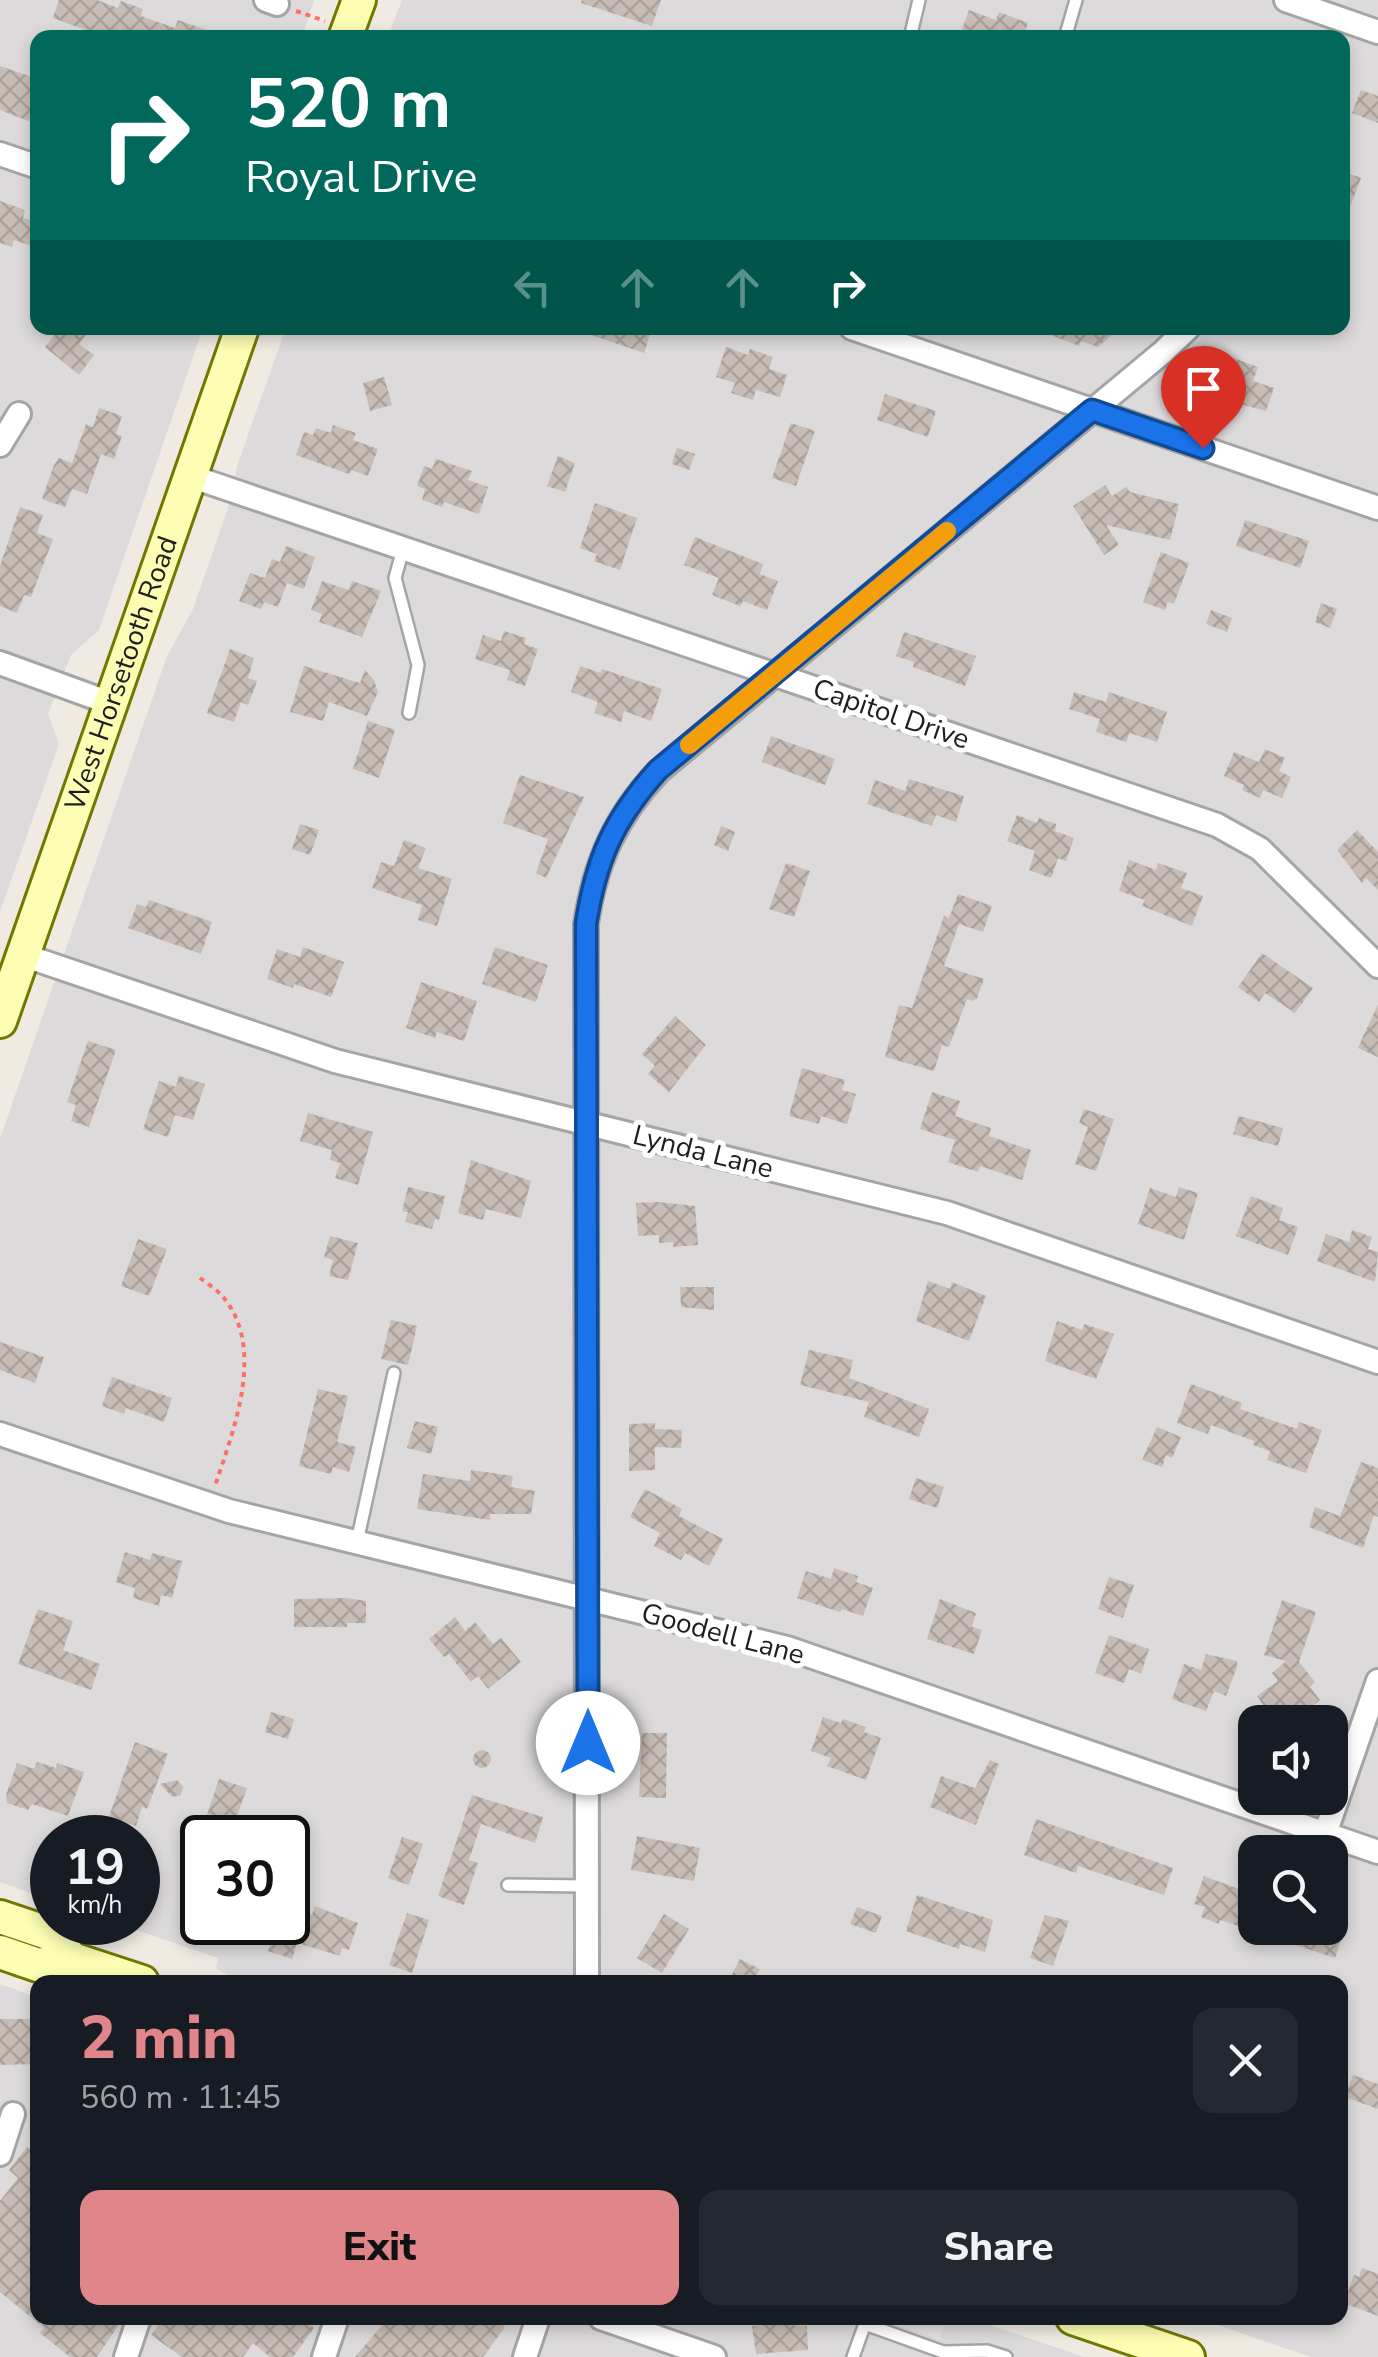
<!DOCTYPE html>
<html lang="en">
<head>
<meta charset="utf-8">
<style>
  :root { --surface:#171b24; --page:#242831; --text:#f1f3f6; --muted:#9ea1a6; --accent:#e0868a }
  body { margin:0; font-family:"Nunito Sans",sans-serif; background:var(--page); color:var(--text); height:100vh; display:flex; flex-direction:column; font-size:38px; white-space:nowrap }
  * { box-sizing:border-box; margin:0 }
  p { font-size:32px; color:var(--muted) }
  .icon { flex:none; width:55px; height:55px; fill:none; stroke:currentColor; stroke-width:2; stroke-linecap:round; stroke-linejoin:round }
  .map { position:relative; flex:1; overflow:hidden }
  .sheet { position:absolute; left:30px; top:1975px; width:1318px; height:350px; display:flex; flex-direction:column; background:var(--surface); border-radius:20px; box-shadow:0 5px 15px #0003 }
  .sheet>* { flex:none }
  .banner { position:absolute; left:30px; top:30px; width:1320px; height:305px; border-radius:20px; box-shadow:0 5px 15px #0003; background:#00695c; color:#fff; overflow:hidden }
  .buttons { position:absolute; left:1238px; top:1705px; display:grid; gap:20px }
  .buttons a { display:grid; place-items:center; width:110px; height:110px; border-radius:20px; background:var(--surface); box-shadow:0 5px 15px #0003; font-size:50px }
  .speed { position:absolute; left:30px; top:1815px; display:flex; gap:20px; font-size:50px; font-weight:700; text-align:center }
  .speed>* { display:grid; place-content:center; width:130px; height:130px; border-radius:50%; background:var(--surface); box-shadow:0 5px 15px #0003; line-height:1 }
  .speed small { font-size:25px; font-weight:400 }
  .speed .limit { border:5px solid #111; border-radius:15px; background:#fff; color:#111 }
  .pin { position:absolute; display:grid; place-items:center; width:85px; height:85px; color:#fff; margin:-102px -42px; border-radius:50% 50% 50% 0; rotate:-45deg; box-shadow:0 0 10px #0007 }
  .pin .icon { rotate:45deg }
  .me { position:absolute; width:110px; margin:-55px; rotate:0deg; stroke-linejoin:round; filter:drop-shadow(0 0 8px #0008) }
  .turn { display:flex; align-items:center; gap:35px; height:210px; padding:0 50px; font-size:45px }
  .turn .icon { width:130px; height:130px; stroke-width:2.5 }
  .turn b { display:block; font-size:70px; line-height:85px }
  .lanes { display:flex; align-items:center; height:95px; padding:0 50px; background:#0003; justify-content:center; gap:50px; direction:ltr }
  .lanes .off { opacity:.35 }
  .round { display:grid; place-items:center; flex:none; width:105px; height:105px; border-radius:20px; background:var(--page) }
  .overview { display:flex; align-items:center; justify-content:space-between; height:170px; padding:0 50px }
  h1 { font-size:60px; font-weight:800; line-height:75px; color:var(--accent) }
  .primary-button { display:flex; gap:20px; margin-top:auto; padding:20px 50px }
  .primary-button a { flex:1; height:115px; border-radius:20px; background:var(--accent); color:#111; font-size:40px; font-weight:800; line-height:115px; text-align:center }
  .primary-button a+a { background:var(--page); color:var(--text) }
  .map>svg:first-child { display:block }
</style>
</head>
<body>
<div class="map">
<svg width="1378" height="2357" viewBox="0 0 1378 2357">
  <defs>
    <pattern id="building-cross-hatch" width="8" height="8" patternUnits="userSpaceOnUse" patternTransform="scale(2.5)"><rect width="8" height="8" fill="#c8bdb6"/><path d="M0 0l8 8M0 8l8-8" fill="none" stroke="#aba29c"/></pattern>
  </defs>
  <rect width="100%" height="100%" fill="#efebe3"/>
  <path fill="#dcdadb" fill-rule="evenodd" d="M0 0H314L302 37 38 38V328H203L99 630 71 655 48 714 59 744 0 912Z
    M402 0H1378V2357H1311L1197 2318H1340V1982H238L216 1968 218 1958 116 1923 138 1922V1838H52V1901L0 1882V1139L167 656 193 609 228 508 238 463 286 328H1342V38L388 37ZM1255 1722H1330V1798H1255ZM202 1838H288V1922H202ZM1255 1852H1330V1928H1255Z
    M0 1984 37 1997 38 2318H970L1084 2357H0Z"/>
  <path fill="#e2e2e2" d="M897 2318H926L945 2324 939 2340 895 2324Z"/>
  <path fill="url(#building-cross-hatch)" d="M59 0H97L118 8 121 1 143 9 141 16 175 28 178 20 221 35V38H107L53 18Z
    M582 0H661L652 26 581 3Z
    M969 10 996 20 999 12 1028 23 1023 38H959Z
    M0 66 38 79V112L35 111 31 122 0 110Z
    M1361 90 1378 96V123L1352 113Z
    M1342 171 1361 178 1344 223H1342Z
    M0 201 25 210 23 218 38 222 32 246 14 240 12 247 0 243Z
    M60 328H91L79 344 94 355 79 375 45 347Z
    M578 328H652L644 353 577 330Z
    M1033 328H1120L1098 347 1081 341 1079 346Z
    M726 347 748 355 750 349 773 357 769 369 787 375 780 397 756 390 753 400 731 393 735 383 716 377Z
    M1233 358 1258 367 1253 381 1274 388 1266 411 1218 398Z
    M384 377 392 405 370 411 363 383Z
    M885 394 936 411 928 437 877 420Z
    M99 408 122 416 116 434 122 436 114 459 101 454 87 494 72 489 65 507 42 499 54 465 59 458 72 463 86 424 93 427Z
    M791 423 815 431 796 486 772 478Z
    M333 425 356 433 353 440 378 449 368 476 351 470 349 474 296 455 304 432 313 435 316 428 331 433Z
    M677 448 695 454 689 470 672 464Z
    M558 456 575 463 565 492 547 486Z
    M436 459 472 471 468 480 488 487 479 514 444 502 442 507 422 500 425 489 417 486 424 466 432 469Z
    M1105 485 1112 496 1126 487 1130 492 1179 504 1170 540 1106 525 1119 545 1104 555 1073 506Z
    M595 503 637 518 620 570 594 561 597 554 580 548Z
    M20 507 43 515 37 533 53 539 31 597 24 595 17 613 0 606V566Z
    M1245 520 1309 541 1300 568 1236 546Z
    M695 537 763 564 760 574 778 581 767 610 743 601 740 606 712 595 719 578 684 565Z
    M286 546 315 557 304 589 287 583 278 607 264 602 261 609 239 601 250 573 265 578 272 559 280 562Z
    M1161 552 1189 563 1174 604 1168 602 1165 610 1143 602Z
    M322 581 349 590 352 581 381 591 362 637 319 622 322 614 311 610Z
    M1321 603 1337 609 1330 628 1315 622Z
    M1211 610 1232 618 1227 632 1206 624Z
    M504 631 526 638 524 644 538 649 525 686 507 680 510 670 475 659 483 635 501 641Z
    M904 632 976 656 965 686 913 667 914 662 896 656Z
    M230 649 254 658 248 678 257 681 248 705 241 702 234 722 207 713Z
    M304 666 360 683 365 670 374 680 378 692 367 716 329 702 323 721 290 712Z
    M580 666 601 673 602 669 662 689 651 721 624 711 621 722 594 713 598 702 571 692Z
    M1074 692 1106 702 1109 692 1167 712 1157 742 1130 733 1126 742 1096 732 1100 719 1069 709Z
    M368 721 395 730 379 778 353 769Z
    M771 736 835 759 825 785 762 762Z
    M1265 749 1285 758 1279 771 1291 777 1282 798 1263 790 1260 798 1242 790 1244 785 1224 776 1234 752 1259 762Z
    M520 775 584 797 546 878 536 873 548 839 503 823Z
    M909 779 964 796 956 822 936 815 932 826 867 804 875 780 905 791Z
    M1017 815 1037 823 1039 818 1056 824 1055 831 1074 838 1066 861 1058 858 1051 878 1029 870 1035 851 1007 841Z
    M300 824 319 830 310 855 292 849Z
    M721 826 735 832 728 851 714 845Z
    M1357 830 1378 852V890L1366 878 1362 883 1337 850Z
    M404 840 426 848 418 868 452 879 437 926 418 920 422 905 372 888 381 862 394 866Z
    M1129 860 1156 870 1158 863 1187 873 1181 888 1203 896 1192 926 1142 906 1145 900 1119 891Z
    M786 863 810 871 794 917 769 909Z
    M958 894 992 906 983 932 959 924 944 966 984 979 977 998 973 1001 967 999 949 1047 942 1045 934 1071 885 1057 899 1005 912 1008 944 916 949 918Z
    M149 900 212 922 201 954 128 928 137 904 146 907Z
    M303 947 344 962 331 997 294 984 293 988 267 979 277 949 300 957Z
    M495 947 548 965 536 1002 482 984Z
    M1262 953 1313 988 1295 1013 1265 993 1259 1002 1238 987Z
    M421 982 477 1001 464 1041 437 1032 435 1038 406 1028Z
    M1378 1004V1057L1358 1048Z
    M675 1016 706 1045 669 1092 648 1074 655 1066 642 1054Z
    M88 1041 116 1050 89 1127 71 1121 76 1105 67 1102Z
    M802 1068 845 1080 842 1090 856 1094 847 1124 821 1116 819 1124 789 1116Z
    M179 1076 205 1084 193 1120 175 1115 168 1137 143 1129 159 1081 176 1087Z
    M932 1092 960 1101 955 1116 991 1128 989 1136 1031 1150 1022 1180 980 1166 978 1172 948 1162 955 1140 920 1129Z
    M1084 1109 1114 1119 1096 1171 1075 1164 1088 1127 1079 1123Z
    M308 1113 373 1132 358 1185 335 1178 340 1163 330 1160 332 1150 300 1141Z
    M1239 1116 1283 1128 1278 1146 1233 1134Z
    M471 1160 531 1181 521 1218 486 1209 483 1220 458 1213Z
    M408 1187 445 1196 439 1220 435 1219 432 1229 405 1222 408 1212 402 1211Z
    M1179 1187 1198 1193 1184 1240 1138 1224 1150 1188 1176 1197Z
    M1251 1196 1283 1208 1279 1220 1298 1227 1288 1255 1236 1236Z
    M658 1202 695 1206 698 1245 673 1247V1242L659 1243V1235L638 1236 636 1203Z
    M1352 1230 1372 1237 1368 1249 1378 1252 1375 1282 1317 1261 1326 1234 1349 1242Z
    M330 1236 358 1243 348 1280 329 1276 333 1260 324 1257Z
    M138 1239 167 1249 149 1296 121 1286Z
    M928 1281 950 1289 952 1282 986 1296 969 1341 916 1321Z
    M680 1287H714V1310L681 1307Z
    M391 1320 417 1326 408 1365 381 1359Z
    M1057 1321 1082 1330 1084 1324 1114 1334 1096 1379 1045 1361Z
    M0 1342 44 1357 35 1383 0 1370Z
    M809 1350 853 1360 849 1378 929 1409 919 1437 864 1417 869 1402 800 1385Z
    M112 1377 172 1398 164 1422 126 1408 124 1414 102 1406Z
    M1191 1384 1242 1403 1240 1409 1297 1429 1299 1422 1322 1430 1306 1473 1267 1460 1270 1451 1253 1445 1254 1441 1211 1425 1208 1434 1177 1423Z
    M318 1389 348 1396 337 1442 356 1447 349 1472 333 1467 331 1474 299 1466Z
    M415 1421 438 1427 431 1454 407 1448Z
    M655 1423V1429L682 1430 681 1448 655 1447V1470L629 1471V1424Z
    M1157 1427 1181 1437 1172 1458 1166 1455 1162 1467 1142 1460Z
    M1361 1462 1378 1468V1517L1374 1515 1363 1548 1309 1527 1315 1507 1340 1516Z
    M471 1470 513 1476 511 1487 535 1491 531 1514H490V1520L417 1509 423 1474 470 1481Z
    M916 1478 944 1487 937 1508 909 1499Z
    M645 1489 682 1509 679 1516 723 1539 709 1566 685 1553 681 1560 654 1546 660 1533 630 1517Z
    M125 1552 150 1560 152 1553 182 1561 172 1598 161 1595 159 1606 133 1598 135 1588 116 1582Z
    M834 1568 858 1576 856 1582 873 1588 863 1616 842 1609 840 1612 797 1598 806 1571 831 1579Z
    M1109 1577 1134 1585 1123 1618 1098 1609Z
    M347 1598 366 1601V1623H347V1627H294V1599Z
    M940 1599 976 1613 972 1627 982 1630 974 1654 927 1639Z
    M1282 1600 1316 1612 1299 1662 1315 1682 1310 1687 1320 1700 1291 1722H1266L1257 1711 1264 1706 1257 1696 1278 1681 1272 1673 1286 1661 1264 1655Z
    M38 1609 73 1621 63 1650 100 1664 91 1690 18 1664Z
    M455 1617 465 1631 475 1622 493 1644 501 1638 521 1662 488 1689 478 1676 471 1682 449 1654 444 1657 429 1639Z
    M1109 1635 1149 1649 1141 1674 1129 1669 1124 1683 1095 1673Z
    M1206 1654 1237 1661V1667L1226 1696 1214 1691 1206 1711 1172 1699 1184 1664 1201 1670Z
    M271 1712 294 1719 288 1739 265 1732Z
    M823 1717 841 1723 843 1719 866 1727 864 1732 881 1738 866 1780 827 1766 831 1758 811 1751Z
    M642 1733H667L666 1798 639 1797Z
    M135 1742 168 1754 147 1809 142 1807 136 1826 109 1817Z
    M473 1759a9 9 0 1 1 18 0a9 9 0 1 1-18 0Z
    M990 1760 999 1764 976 1825 930 1807 941 1776 975 1788Z
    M37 1762 56 1768 57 1763 84 1772 68 1816 32 1804 28 1810 7 1803 6 1795 17 1763 34 1769Z
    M219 1779 247 1788 234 1824 207 1815Z
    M177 1780 183 1787 181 1795 172 1797 160 1784Z
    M472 1795 543 1817 535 1843 481 1824 469 1860 478 1863 464 1905 438 1896Z
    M1036 1819 1173 1868 1164 1895 1078 1866 1076 1873 1024 1855Z
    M637 1836 700 1848 694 1881 631 1870Z
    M402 1837 423 1844 409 1885 388 1878Z
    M1204 1876 1255 1895V1928H1345L1335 1958 1220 1920 1219 1924 1201 1917 1205 1907 1194 1904Z
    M917 1895 993 1920 985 1952 960 1944 959 1949 906 1931Z
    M315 1906 358 1923 349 1950 342 1948 340 1956 297 1943 292 1959 268 1951 278 1922H289L294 1908 312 1915Z
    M857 1907 882 1916 876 1933 850 1924Z
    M407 1913 429 1920 412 1973 389 1965Z
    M664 1914 689 1929 662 1973 637 1958Z
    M1045 1915 1069 1921 1053 1966 1030 1958Z
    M740 1959 760 1969 753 1982H728Z
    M0 2019H38V2064L0 2065Z
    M1353 2075 1378 2084V2109L1345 2097Z
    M27 2147 38 2156V2318H106L118 2326 97 2357H70L40 2333 44 2328 0 2292V2201L18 2178 9 2170Z
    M1362 2268 1378 2274V2316L1344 2303 1354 2275 1359 2277Z
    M164 2318H300L314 2328 293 2357H270L253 2343 243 2357H182L151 2335Z
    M388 2318H493L505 2327 483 2357H355Z
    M774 2324 807 2326 808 2350 756 2354 752 2326Z"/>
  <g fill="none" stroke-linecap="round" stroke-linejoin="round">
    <defs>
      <path id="service" d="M910 38 919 0
        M1065 38 1076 0
        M403 549 395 578 418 665 409 713
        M357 1542 394 1373
        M508 1885 588 1886
        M865 2324 943 2352 987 2351 1006 2357
        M853 2357 867 2318"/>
      <path id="minor" d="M266 0 277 4
        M1286 0 1378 32
        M0 154 38 167
        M852 328 1378 508
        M0 445 19 414
        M190 476 1217 825 1260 849 1378 966
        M0 663 110 703
        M23 955 335 1061 947 1213 1378 1362
        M0 1434 229 1511 787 1648 1378 1852
        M1325 1834 1378 1681
        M587 1982 586 924C595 862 616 816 659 771L1163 352 1188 328
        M0 2154 13 2114
        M601 2318 714 2357
        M126 2357 139 2318
        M324 2357 337 2318
        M525 2357 538 2318"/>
      <g id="secondary">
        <path d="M345 38 359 0"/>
        <path id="s1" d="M0 1021 242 328"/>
        <path d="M0 1917 51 1934 72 1959 142 1982"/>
        <path d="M0 1952 38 1965 72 1959"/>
        <path d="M1073 2318 1188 2357"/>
      </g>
    </defs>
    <use href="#service" stroke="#a5a5a5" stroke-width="16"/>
    <use href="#minor" stroke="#a5a5a5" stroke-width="28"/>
    <use href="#secondary" stroke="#6f7900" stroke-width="38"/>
    <path stroke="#ff7064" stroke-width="4" stroke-dasharray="5 5" stroke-linecap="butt" d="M296 11 325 21
      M200 1278C208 1284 218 1290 224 1298 266 1350 233 1431 215 1486"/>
    <use href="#service" stroke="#fff" stroke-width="11"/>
    <use href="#minor" stroke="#fff" stroke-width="22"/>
    <use href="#secondary" stroke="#fcfeb3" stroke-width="32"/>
  </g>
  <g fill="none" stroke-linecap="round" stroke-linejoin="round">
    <defs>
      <path id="route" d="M588 1743 586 924C596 859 614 819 658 770L1092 410 1203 448"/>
    </defs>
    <use href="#route" stroke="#114b97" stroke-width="25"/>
    <use href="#route" stroke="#1a73e8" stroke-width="18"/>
    <path stroke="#f59e0b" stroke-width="18" d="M689 745 947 531"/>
  </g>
  <g text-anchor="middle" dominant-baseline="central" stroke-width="10" stroke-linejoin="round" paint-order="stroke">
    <g font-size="28" fill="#1e1e1e" stroke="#fff">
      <text stroke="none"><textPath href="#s1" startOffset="368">West Horsetooth Road</textPath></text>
      <text transform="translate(891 714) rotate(19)">Capitol Drive</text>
      <text transform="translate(703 1152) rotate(14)">Lynda Lane</text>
      <text transform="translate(723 1634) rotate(15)">Goodell Lane</text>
    </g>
  </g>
</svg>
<div class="buttons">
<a><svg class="icon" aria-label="sound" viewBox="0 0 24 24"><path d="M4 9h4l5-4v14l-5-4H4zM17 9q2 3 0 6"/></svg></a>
<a><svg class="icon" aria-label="search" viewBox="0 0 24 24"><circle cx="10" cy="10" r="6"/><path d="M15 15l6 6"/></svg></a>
</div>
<div class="speed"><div>19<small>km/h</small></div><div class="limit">30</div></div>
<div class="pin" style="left:1203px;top:448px;background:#d93025"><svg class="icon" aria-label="arrive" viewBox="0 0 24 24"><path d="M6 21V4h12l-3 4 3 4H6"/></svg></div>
<svg class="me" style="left:588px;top:1743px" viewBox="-20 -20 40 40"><circle r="19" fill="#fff"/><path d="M0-13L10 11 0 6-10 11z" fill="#1a73e8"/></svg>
<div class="banner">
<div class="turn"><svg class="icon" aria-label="right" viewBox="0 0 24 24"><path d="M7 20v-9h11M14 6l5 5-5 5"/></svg><div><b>520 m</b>Royal Drive</div></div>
<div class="lanes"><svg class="icon off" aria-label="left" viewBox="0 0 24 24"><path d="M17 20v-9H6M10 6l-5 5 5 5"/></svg><svg class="icon off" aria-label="ahead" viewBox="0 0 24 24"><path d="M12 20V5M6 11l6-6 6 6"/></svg><svg class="icon off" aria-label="ahead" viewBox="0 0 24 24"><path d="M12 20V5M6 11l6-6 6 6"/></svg><svg class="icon" aria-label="right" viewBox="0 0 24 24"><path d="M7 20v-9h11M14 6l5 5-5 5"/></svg></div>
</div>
<section class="sheet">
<div class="overview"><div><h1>2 min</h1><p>560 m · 11:45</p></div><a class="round"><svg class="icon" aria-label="close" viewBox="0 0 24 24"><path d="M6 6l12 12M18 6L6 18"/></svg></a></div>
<div class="primary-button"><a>Exit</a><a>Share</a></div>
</section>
</div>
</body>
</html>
